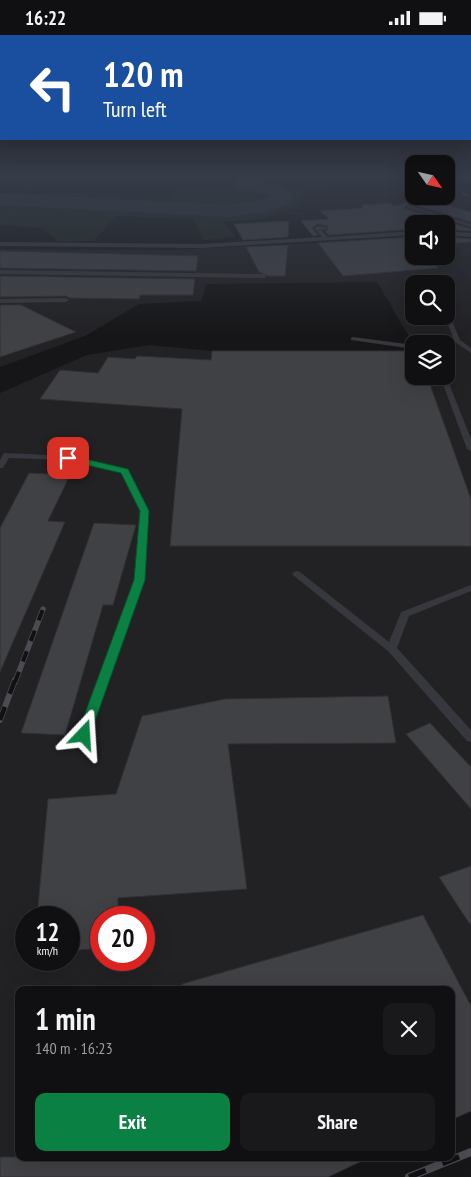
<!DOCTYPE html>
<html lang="en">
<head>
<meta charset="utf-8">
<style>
  :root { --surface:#101012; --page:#19191b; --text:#f1f3f6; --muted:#9c9d9f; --line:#303032; --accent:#0b8043 }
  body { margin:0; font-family:"PT Sans Narrow",sans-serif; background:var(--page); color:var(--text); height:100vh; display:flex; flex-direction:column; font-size:19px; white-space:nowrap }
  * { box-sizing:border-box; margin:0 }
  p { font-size:16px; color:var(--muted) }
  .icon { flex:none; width:28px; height:28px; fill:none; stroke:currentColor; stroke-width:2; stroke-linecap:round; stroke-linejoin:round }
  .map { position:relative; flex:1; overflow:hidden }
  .sheet { position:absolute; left:15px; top:951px; width:440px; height:175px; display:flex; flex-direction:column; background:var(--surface); border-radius:10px; box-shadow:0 5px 20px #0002,0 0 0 1px var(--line) }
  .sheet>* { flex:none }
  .hud { position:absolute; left:0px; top:0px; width:471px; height:105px; box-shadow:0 5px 20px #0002,0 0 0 1px var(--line); background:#1a4fa0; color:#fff; overflow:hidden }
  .needle { width:32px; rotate:124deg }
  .controls { position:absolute; left:405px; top:120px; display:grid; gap:10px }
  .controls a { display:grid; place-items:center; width:50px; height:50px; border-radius:10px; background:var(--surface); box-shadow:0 5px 20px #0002,0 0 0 1px var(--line); font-size:25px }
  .speed { position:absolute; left:15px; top:871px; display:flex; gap:10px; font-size:25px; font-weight:700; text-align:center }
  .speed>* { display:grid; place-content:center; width:65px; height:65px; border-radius:50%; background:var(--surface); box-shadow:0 5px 20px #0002,0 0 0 1px var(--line); line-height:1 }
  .speed small { font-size:12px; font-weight:400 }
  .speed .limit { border:8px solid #d22; background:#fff; color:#111 }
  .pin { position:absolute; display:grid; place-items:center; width:42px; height:42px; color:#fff; margin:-21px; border-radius:10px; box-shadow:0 2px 8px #0006 }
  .me { position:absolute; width:55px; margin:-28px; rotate:20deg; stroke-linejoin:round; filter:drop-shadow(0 0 4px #0008) }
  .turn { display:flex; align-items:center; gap:18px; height:105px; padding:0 20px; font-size:22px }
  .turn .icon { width:65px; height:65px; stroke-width:2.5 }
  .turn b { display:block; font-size:35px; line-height:42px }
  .round { display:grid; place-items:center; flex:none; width:52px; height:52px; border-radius:10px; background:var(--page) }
  .overview { display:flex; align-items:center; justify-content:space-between; height:85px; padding:0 20px }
  h1 { font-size:30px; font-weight:700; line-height:38px }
  .cta { display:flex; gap:10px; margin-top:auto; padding:10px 20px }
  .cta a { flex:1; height:58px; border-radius:10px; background:var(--accent); color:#fff; font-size:20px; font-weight:700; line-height:58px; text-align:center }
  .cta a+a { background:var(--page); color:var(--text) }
  .status { display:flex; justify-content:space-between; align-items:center; height:35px; padding:0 25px; background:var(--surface); direction:ltr }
  .status svg { height:14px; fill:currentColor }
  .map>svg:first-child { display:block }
</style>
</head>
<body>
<div class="status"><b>16:22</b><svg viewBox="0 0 49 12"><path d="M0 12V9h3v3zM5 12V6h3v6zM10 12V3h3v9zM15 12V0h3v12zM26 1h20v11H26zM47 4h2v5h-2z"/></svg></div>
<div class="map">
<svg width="471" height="1142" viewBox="0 0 471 1142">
  <rect width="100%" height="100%" fill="#161618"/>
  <path fill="#222225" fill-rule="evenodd" d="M471 204V1076L451 955H19V1122L370 1123 328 1142H0V358L87 320 149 310 212 316H414V341H446V309L414 310 377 247 207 249 201 266 139 269 85 301 0 332V214L175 215 351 206 414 221H446V205ZM414 249H446V281H414ZM26 882H69V925H26ZM101 882H144V925H101Z"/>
  <path fill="#1e261f" d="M205 140H372L384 144 382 150H331L304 156 300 170 262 184 224 187 236 202 204 205 193 184 116 181 94 206H58L42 193 0 190V159L15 162 60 157 169 163 190 144Z"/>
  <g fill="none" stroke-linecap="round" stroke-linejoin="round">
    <path fill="#2c353c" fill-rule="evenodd" d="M239 140H265L258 146 285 152 293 164 290 168 266 177 227 182 0 170V158L227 170 255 166 271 161 239 153 236 149Z"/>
  </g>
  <path fill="#404145" stroke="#303034" d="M425 163 471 177V187L409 168 404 173 471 194V196L446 194V189H414V194L329 200 325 196 328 195V191L317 189 312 193 318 200 313 201 301 186 329 184 320 176 364 173 361 170 390 168 394 171Z
    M289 186 288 202 243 205 234 189Z
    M414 202V221H427L438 233 343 241 318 208Z
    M446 202 471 204V207L446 209Z
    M288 210 285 241H269L259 237 246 212Z
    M0 216 198 221 196 236 0 233Z
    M0 241 195 244 193 260H140L139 264 70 263 66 261 0 262Z
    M0 270H21L76 297 0 322Z
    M212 316H414V341H427L471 464V511H170L182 374 40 364 60 335 98 338 108 322 135 324 137 321 211 325Z
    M29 438 70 440 48 486 65 487 0 637V493Z
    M94 488 136 490 113 570H103L65 700 21 698Z
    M388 661 396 708 228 709 247 854 118 863V882H101V913L69 916V882H37L48 764 116 759 142 681 225 664Z
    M430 688 471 732V774L406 699Z
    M471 831V891L439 842Z
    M423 880 471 971V1076L451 1085V955H183L182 949Z
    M0 1122H370L328 1142H0Z"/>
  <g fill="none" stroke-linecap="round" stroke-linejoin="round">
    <path stroke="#3d3f44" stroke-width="1" stroke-dasharray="1 2" stroke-linecap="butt" d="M398 140 414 144
      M196 143 210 140
      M446 151 471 157
      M28 160 122 167
      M282 176 300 179 306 186
      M0 192C9 175 19 172 31 158L28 150 32 140"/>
    <path fill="#37383d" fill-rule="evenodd" d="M137 140H152L185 146 183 147Z
      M408 170 471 189V192L406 172Z
      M317 191 327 192V194L321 195 328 202 414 196V200L202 213 0 211V207L202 209 322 202 314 193Z
      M446 196 471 198V202L446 200Z
      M0 235 264 239 267 241 264 243 0 239Z
      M0 264 66 263 69 265 66 267 0 268Z
      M448 286H452L460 305 471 313V318L455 307 447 287Z
      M353 302 414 310V314L351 305V303Z
      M440 341H446L471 404V416L467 414Z
      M4 418 68 421 128 434 149 476 145 545 90 700 88 703 84 704 80 703 78 700 135 545 141 476 122 438 68 425 9 423 3 433H0V425Z
      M297 536 300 537 389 607 401 577 471 550V556L409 581 397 613 471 695V707L467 706 388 616 294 541 292 539 294 537Z"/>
    <defs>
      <path id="rail-far3" d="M385 140 414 148
        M446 155 471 161"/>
      <path id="rail-far2" d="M15 647 43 574"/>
      <path id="rail-far1" d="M0 685 15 645"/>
      <path id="rail" d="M409 1142 471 1117"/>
    </defs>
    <use href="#rail-far3" stroke="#4a4c52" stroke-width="2.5"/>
    <use href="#rail-far2" stroke="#4a4c52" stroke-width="5.5"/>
    <use href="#rail-far1" stroke="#4a4c52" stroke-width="6"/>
    <use href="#rail" stroke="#4a4c52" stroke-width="8"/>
    <use href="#rail-far3" stroke="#111113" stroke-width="2" stroke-dasharray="5.5" stroke-linecap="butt"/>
    <use href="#rail-far2" stroke="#111113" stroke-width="4" stroke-dasharray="11" stroke-linecap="butt"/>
    <use href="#rail-far1" stroke="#111113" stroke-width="4.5" stroke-dasharray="14" stroke-linecap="butt"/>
    <use href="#rail" stroke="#111113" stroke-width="5.5" stroke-dasharray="18" stroke-linecap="butt"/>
  </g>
  <linearGradient id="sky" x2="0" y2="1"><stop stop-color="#0c0c0d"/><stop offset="0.47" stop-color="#363c48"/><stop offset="1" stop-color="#363c48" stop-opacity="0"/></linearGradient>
  <rect width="471" height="300" fill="url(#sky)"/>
  <path fill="#0b8043" stroke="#07532c" d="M68 420 128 434 149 476 145 545 90 700 84 705 77 700 134 545 140 476 121 438 65 425V421Z"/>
</svg>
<div class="controls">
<a><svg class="needle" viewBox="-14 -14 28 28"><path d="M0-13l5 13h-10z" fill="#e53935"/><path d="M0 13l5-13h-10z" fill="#9c9d9f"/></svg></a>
<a><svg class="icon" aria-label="sound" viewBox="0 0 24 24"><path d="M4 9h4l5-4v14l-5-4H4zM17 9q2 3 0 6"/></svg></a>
<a><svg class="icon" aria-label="search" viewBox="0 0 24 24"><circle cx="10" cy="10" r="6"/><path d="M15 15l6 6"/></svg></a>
<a><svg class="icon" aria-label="layers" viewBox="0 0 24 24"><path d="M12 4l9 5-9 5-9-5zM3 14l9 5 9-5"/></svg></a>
</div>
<div class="speed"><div>12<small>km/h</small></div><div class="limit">20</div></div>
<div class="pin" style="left:68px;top:423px;background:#d93025"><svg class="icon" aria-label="arrive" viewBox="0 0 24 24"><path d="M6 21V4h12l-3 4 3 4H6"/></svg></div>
<svg class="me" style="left:84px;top:700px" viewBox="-20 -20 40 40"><path d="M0-17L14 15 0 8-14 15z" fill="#0b8043" stroke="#fff" stroke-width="4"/></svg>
<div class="hud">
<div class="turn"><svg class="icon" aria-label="left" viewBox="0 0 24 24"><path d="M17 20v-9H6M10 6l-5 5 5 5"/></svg><div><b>120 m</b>Turn left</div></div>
</div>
<section class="sheet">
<div class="overview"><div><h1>1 min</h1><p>140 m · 16:23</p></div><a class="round"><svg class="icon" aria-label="close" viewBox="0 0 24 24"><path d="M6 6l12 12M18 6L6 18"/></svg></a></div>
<div class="cta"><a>Exit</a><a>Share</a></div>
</section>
</div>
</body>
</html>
